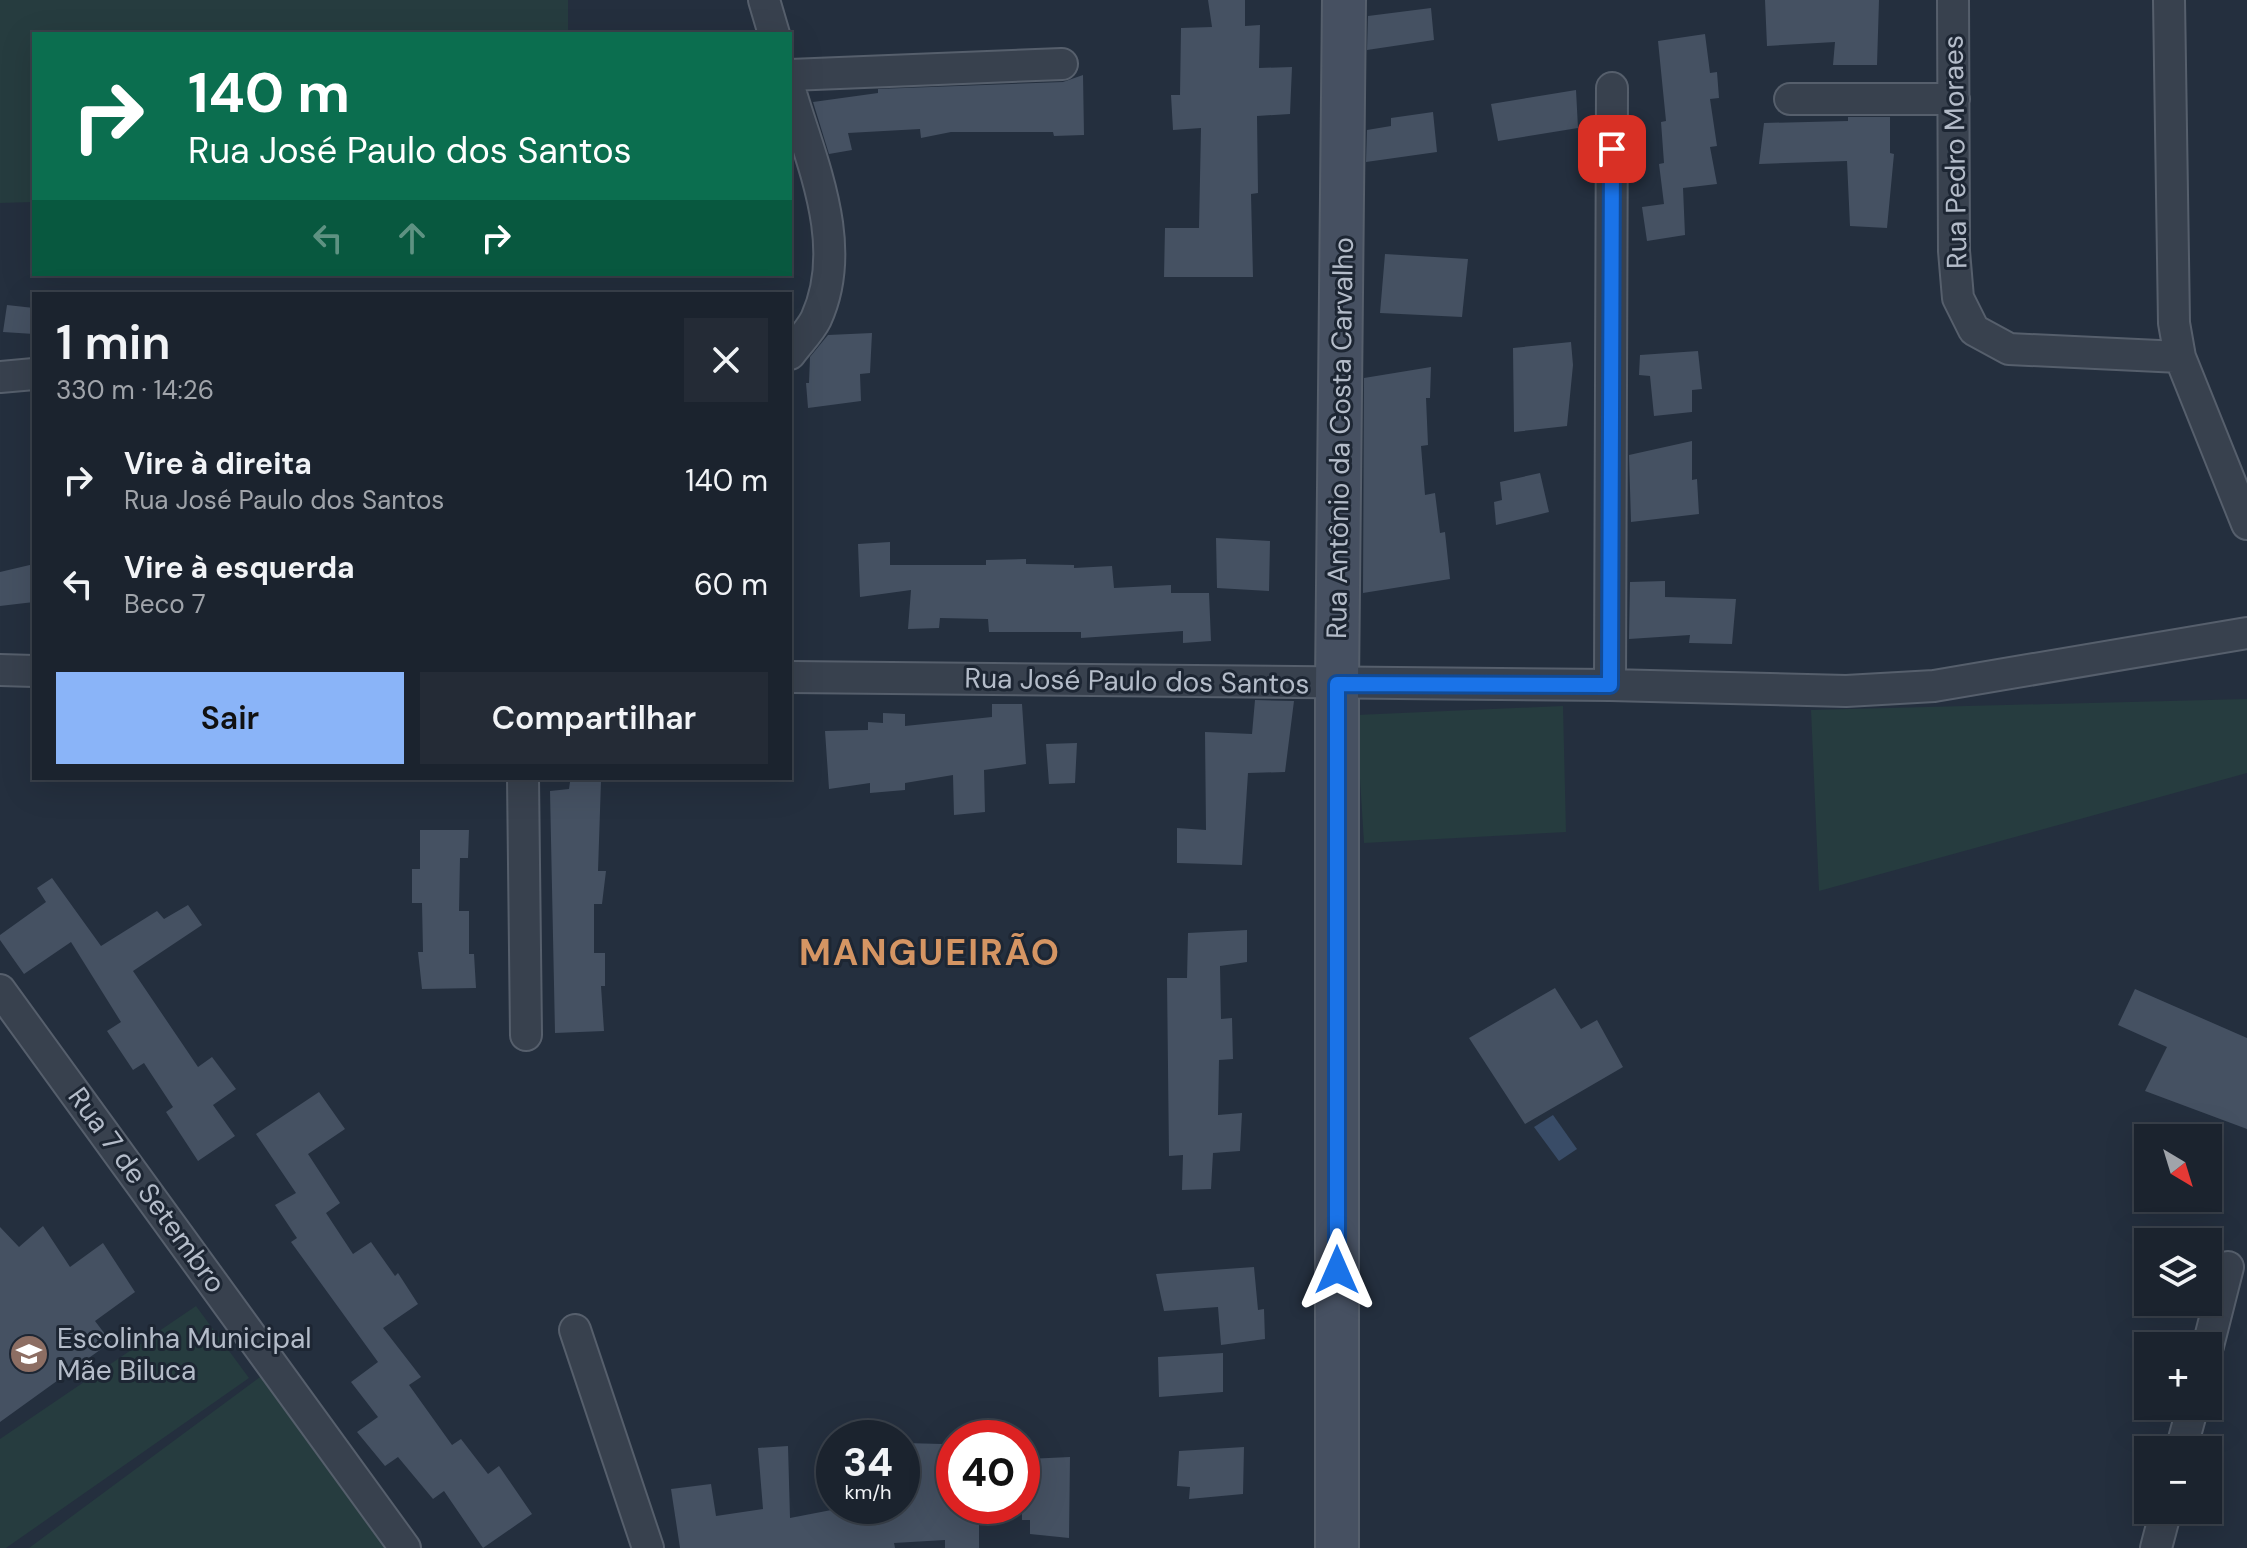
<!DOCTYPE html>
<html lang="pt">
<head>
<meta charset="utf-8">
<style>
  :root { --surface:#1b232e; --page:#242b36; --text:#f1f3f6; --muted:#a0a4aa; --line:#39404a; --accent:#8ab4f8 }
  body { margin:0; font-family:"DM Sans",sans-serif; background:var(--page); color:var(--text); height:100vh; display:flex; flex-direction:column; font-size:30px; white-space:nowrap }
  * { box-sizing:border-box; margin:0 }
  p { font-size:26px; color:var(--muted) }
  .icon { flex:none; width:44px; height:44px; fill:none; stroke:currentColor; stroke-width:2; stroke-linecap:round; stroke-linejoin:round }
  .map { position:relative; flex:1; overflow:hidden }
  .panel { position:absolute; left:32px; top:292px; width:760px; height:488px; display:flex; flex-direction:column; background:var(--surface); border-radius:0px; box-shadow:0 8px 32px #0002,0 0 0 2px var(--line) }
  .panel>* { flex:none }
  .hud { position:absolute; left:32px; top:32px; width:760px; height:244px; border-radius:0px; box-shadow:0 8px 32px #0002,0 0 0 2px var(--line); background:#0b6e4f; color:#fff; overflow:hidden }
  .needle { width:52px; rotate:142deg }
  .tools { position:absolute; left:2134px; top:1124px; display:grid; gap:16px }
  .tools a { display:grid; place-items:center; width:88px; height:88px; border-radius:0px; background:var(--surface); box-shadow:0 8px 32px #0002,0 0 0 2px var(--line); font-size:40px }
  .speed { position:absolute; left:816px; top:1420px; display:flex; gap:16px; font-size:40px; font-weight:700; text-align:center }
  .speed>* { display:grid; place-content:center; width:104px; height:104px; border-radius:50%; background:var(--surface); box-shadow:0 8px 32px #0002,0 0 0 2px var(--line); line-height:1 }
  .speed small { font-size:20px; font-weight:400 }
  .speed .limit { border:12px solid #d22; background:#fff; color:#111 }
  .pin { position:absolute; display:grid; place-items:center; width:68px; height:68px; color:#fff; margin:-34px; border-radius:16px; box-shadow:0 4px 12px #0006 }
  .me { position:absolute; width:88px; margin:-44px; rotate:0deg; stroke-linejoin:round; filter:drop-shadow(0 0 6px #0008) }
  .turn { display:flex; align-items:center; gap:28px; height:168px; padding:0 24px; font-size:36px }
  .turn .icon { width:104px; height:104px; stroke-width:2.5 }
  .turn b { display:block; font-size:56px; line-height:68px }
  .lanes { display:flex; align-items:center; height:76px; padding:0 24px; background:#0003; justify-content:center; gap:40px; direction:ltr }
  .lanes .off { opacity:.35 }
  .round { display:grid; place-items:center; flex:none; width:84px; height:84px; border-radius:0px; background:var(--page) }
  .headline { display:flex; align-items:center; justify-content:space-between; height:136px; padding:0 24px }
  h1 { font-size:48px; font-weight:600; line-height:60px }
  .cta { display:flex; gap:16px; margin-top:auto; padding:16px 24px }
  .cta a { flex:1; height:92px; border-radius:0px; background:var(--accent); color:#111; font-size:32px; font-weight:600; line-height:92px; text-align:center }
  .cta a+a { background:var(--page); color:var(--text) }
  ul { padding:0; list-style:none }
  li { display:flex; align-items:center; gap:24px; height:104px; padding:0 24px }
  li div { flex:1 }
  li b { display:block; font-size:30px }
  li em { font-style:normal }
  .map>svg:first-child { display:block }
</style>
</head>
<body>
<div class="map">
<svg width="2247" height="1548" viewBox="0 0 2247 1548">
  <rect width="100%" height="100%" fill="#242f3e"/>
  <path fill="#263c3f" d="M0 0H568V34H34V202L0 203Z
    M2247 699V773L1819 891 1811 710Z
    M1563 706 1566 832 1364 843 1356 715Z
    M196 1306 249 1378 6 1548H0V1439Z
    M264 1374 389 1548H29Z"/>
  <path fill="#394c67" d="M1553 1115 1577 1149 1559 1161 1534 1127Z"/>
  <path fill="#455162" d="M1208 0H1245V26L1260 25 1259 68 1292 67 1290 114 1257 116 1258 193 1251 194 1253 277H1164L1165 228H1199L1201 128 1173 130 1171 95H1180L1181 28 1212 27Z
    M1765 0H1879L1877 65H1833L1835 42 1767 46Z
    M1431 8 1434 40 1367 50 1368 16Z
    M1705 34 1710 73 1717 72 1719 98 1710 99 1717 146 1710 147 1717 184 1683 188 1685 235 1647 241 1642 207 1664 204 1659 164 1664 163 1661 122 1666 121 1658 41Z
    M1083 75 1084 135 1054 136 1053 132H951L921 138 920 129 848 133 852 150 829 154 813 102 878 93V89L1063 82Z
    M1576 90 1578 128 1498 141 1491 104Z
    M1433 112 1437 152 1366 162 1367 130 1391 126V118Z
    M1848 117H1890V153L1894 154 1887 228 1850 226 1847 161 1759 164 1764 123 1848 121Z
    M1385 254 1468 259 1462 317 1380 313Z
    M7 305 34 308V334L3 332Z
    M872 333 870 373 860 374 861 401 808 408 806 383H809L810 357 828 335Z
    M1571 342 1573 365 1567 426 1514 432 1513 348Z
    M1698 351 1702 389 1692 390V412L1654 416 1650 376 1639 375 1640 355Z
    M1431 367 1430 398H1426L1428 445 1421 446 1425 495 1435 493 1440 533 1445 532 1450 579 1363 593 1364 378Z
    M1692 441V480L1697 479 1699 514 1631 522 1629 455Z
    M1540 473 1549 512 1496 525 1494 502 1502 500 1500 482Z
    M1216 538 1270 541 1269 591 1217 588Z
    M890 542V565H986V560L1026 559V564L1074 565V568L1112 566 1114 588 1171 585V593H1209L1211 641 1183 643V631L1081 638V632H989L988 619 940 618 939 628 908 629 911 590 860 597 858 544Z
    M34 564V602L0 606V572Z
    M1665 581V597L1736 599 1732 644 1689 643 1690 635 1629 639 1630 582Z
    M1255 700 1294 701 1285 772 1248 773 1242 865 1177 863V828L1206 830 1205 732 1252 734Z
    M992 704H1022L1026 764 984 770 985 812 954 815 953 775 905 783V790L870 793V783L829 789 825 731 868 730V722L883 723V713L905 714V726L992 717Z
    M1077 743 1075 783 1049 784 1046 744Z
    M601 781 598 871H606L602 904H594V953H605V986H601L604 1031 555 1033 550 791 569 789 570 782Z
    M420 830H469L468 858H460L459 911H469V954H474L476 988 422 989 418 952H423L422 903H412V869H420Z
    M52 878 101 946 157 911 164 919 188 905 202 925 133 971 198 1067 212 1057 236 1089 213 1105 235 1136 198 1161 166 1112 173 1107 144 1063 133 1070 107 1031 121 1022 71 942 24 974 0 940V935L46 902 37 888Z
    M1247 930V962L1220 966 1221 1019 1232 1018 1233 1059 1219 1060 1218 1115 1242 1113 1240 1151 1213 1153 1211 1189 1182 1190 1183 1155 1169 1156 1167 978H1187L1188 933Z
    M1555 988 1581 1029 1597 1020 1623 1067 1525 1124 1469 1038Z
    M2135 989 2247 1038V1129L2145 1091 2167 1047 2118 1025Z
    M319 1092 345 1129 308 1154 340 1203 326 1213 353 1254 371 1242 395 1276 398 1273 418 1304 383 1328 421 1377 409 1385 452 1445 461 1439 488 1474 499 1466 532 1514 483 1548 444 1491 433 1499 398 1457 385 1466 357 1432 378 1417 351 1382 378 1362 291 1242 297 1238 275 1205 296 1193 256 1134Z
    M43 1226 70 1267 103 1243 135 1292 95 1321 111 1342 0 1422V1227L19 1247Z
    M1254 1267 1258 1310 1264 1309 1265 1339 1221 1345 1218 1307 1164 1311 1156 1274Z
    M1223 1353V1392L1159 1397 1158 1357Z
    M905 1443 942 1444 940 1467H954V1506H979V1548H945V1540L894 1543 895 1548H680L671 1489 711 1484 716 1516 763 1509 758 1448 788 1446 790 1518 852 1506H905Z
    M1244 1447 1243 1494 1189 1499 1190 1487 1177 1486 1179 1451Z
    M1070 1457 1069 1538 1030 1534V1520H1022V1482H1028L1027 1459Z"/>
  <g fill="none" stroke-linecap="round" stroke-linejoin="round">
    <defs>
      <path id="street" d="M764 0 774 34
        M1953 0 1954 251 1958 298 1974 330 2009 349 2180 357
        M2169 0 2174 323 2180 357 2247 524
        M790 75 1062 64
        M790 90C811 162 850 245 816 319 810 331 798 343 790 354
        M1790 99H1954
        M0 377 34 374
        M0 670 34 671
        M790 677 1610 685 1846 691 1934 686 2247 633
        M1610 685 1612 88
        M523 778 526 1035
        M0 990 405 1548
        M575 1330 648 1548
        M2208 1346 2228 1267
        M2181 1450 2193 1406
        M2156 1548 2166 1510"/>
      <path id="secondary" d="M1337 1548V684L1344 0"/>
    </defs>
    <use href="#street" stroke="#565f6c" stroke-width="34"/>
    <use href="#secondary" stroke="#565f6c" stroke-width="46"/>
    <use href="#street" stroke="#38414e" stroke-width="30"/>
    <use href="#secondary" stroke="#465061" stroke-width="42"/>
  </g>
  <g fill="none" stroke-linecap="round" stroke-linejoin="round">
    <defs>
      <path id="route" d="M1337 1270V684L1610 685 1612 149"/>
    </defs>
    <use href="#route" stroke="#114b97" stroke-width="20"/>
    <use href="#route" stroke="#1a73e8" stroke-width="14"/>
  </g>
  <defs>
    <symbol id="school-disc" viewBox="-11 -11 22 22"><circle r="9.5" fill="#8d6e63" stroke="#1d2633"/><path d="M0-5L7-2L0 1L-7-2ZM-4 1L0 2.5L4 1V4Q0 6-4 4Z" fill="#fff"/></symbol>
  </defs>
  <g fill-rule="evenodd">
    <use href="#school-disc" x="7" y="1332" width="44" height="44"/>
  </g>
  <g text-anchor="middle" dominant-baseline="central" stroke-width="6" stroke-linejoin="round" paint-order="stroke">
    <g font-size="28" fill="#b4bcc9" stroke="#1d2633">
      <text transform="translate(1955 152) rotate(-91)">Rua Pedro Moraes</text>
      <text transform="translate(1340 438) rotate(-89)">Rua Antônio da Costa Carvalho</text>
      <text transform="translate(1137 681) rotate(1)">Rua José Paulo dos Santos</text>
      <text transform="translate(147 1190) rotate(54)">Rua 7 de Setembro</text>
    </g>
    <g font-size="28" fill="#b4bcc9" stroke="#1d2633" text-anchor="start">
      <text x="57" y="1338">Escolinha Municipal<tspan x="57" dy="32">Mãe Biluca</tspan></text>
    </g>
    <g font-size="36" font-weight="bold" letter-spacing="2" fill="#d59563" stroke="#1d2633">
      <text x="930" y="952">MANGUEIRÃO</text>
    </g>
  </g>
</svg>
<div class="tools">
<a><svg class="needle" viewBox="-14 -14 28 28"><path d="M0-13l5 13h-10z" fill="#e53935"/><path d="M0 13l5-13h-10z" fill="#a0a4aa"/></svg></a>
<a><svg class="icon" aria-label="layers" viewBox="0 0 24 24"><path d="M12 4l9 5-9 5-9-5zM3 14l9 5 9-5"/></svg></a>
<a>+</a>
<a>−</a>
</div>
<div class="speed"><div>34<small>km/h</small></div><div class="limit">40</div></div>
<div class="pin" style="left:1612px;top:149px;background:#d93025"><svg class="icon" aria-label="arrive" viewBox="0 0 24 24"><path d="M6 21V4h12l-3 4 3 4H6"/></svg></div>
<svg class="me" style="left:1337px;top:1270px" viewBox="-20 -20 40 40"><path d="M0-17L14 15 0 8-14 15z" fill="#1a73e8" stroke="#fff" stroke-width="4"/></svg>
<div class="hud">
<div class="turn"><svg class="icon" aria-label="right" viewBox="0 0 24 24"><path d="M7 20v-9h11M14 6l5 5-5 5"/></svg><div><b>140 m</b>Rua José Paulo dos Santos</div></div>
<div class="lanes"><svg class="icon off" aria-label="left" viewBox="0 0 24 24"><path d="M17 20v-9H6M10 6l-5 5 5 5"/></svg><svg class="icon off" aria-label="ahead" viewBox="0 0 24 24"><path d="M12 20V5M6 11l6-6 6 6"/></svg><svg class="icon" aria-label="right" viewBox="0 0 24 24"><path d="M7 20v-9h11M14 6l5 5-5 5"/></svg></div>
</div>
<section class="panel">
<div class="headline"><div><h1>1 min</h1><p>330 m · 14:26</p></div><a class="round"><svg class="icon" aria-label="close" viewBox="0 0 24 24"><path d="M6 6l12 12M18 6L6 18"/></svg></a></div>
<ul>
<li><svg class="icon" aria-label="right" viewBox="0 0 24 24"><path d="M7 20v-9h11M14 6l5 5-5 5"/></svg><div><b>Vire à direita</b><p>Rua José Paulo dos Santos</p></div><em>140 m</em></li>
<li><svg class="icon" aria-label="left" viewBox="0 0 24 24"><path d="M17 20v-9H6M10 6l-5 5 5 5"/></svg><div><b>Vire à esquerda</b><p>Beco 7</p></div><em>60 m</em></li>
</ul>
<div class="cta"><a>Sair</a><a>Compartilhar</a></div>
</section>
</div>
</body>
</html>
